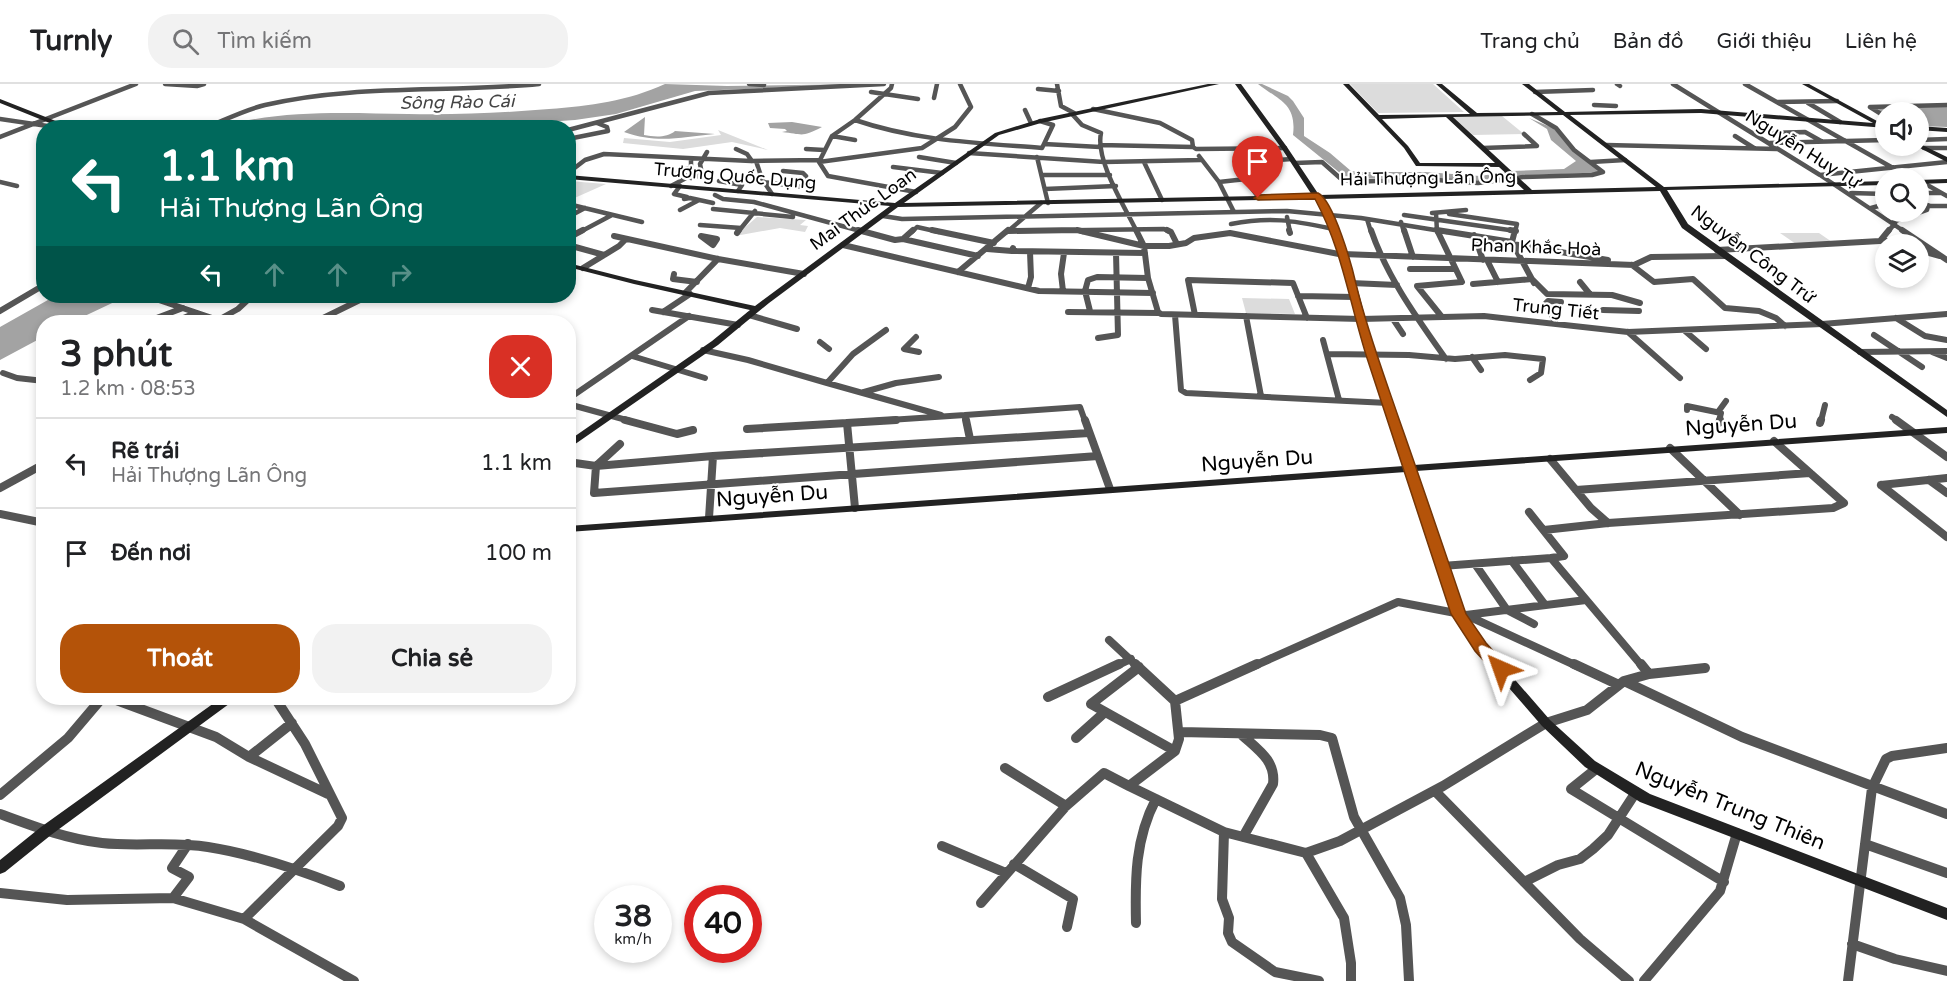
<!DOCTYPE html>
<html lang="vi">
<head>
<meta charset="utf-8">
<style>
  :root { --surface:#fff; --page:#f2f2f2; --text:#202124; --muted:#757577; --line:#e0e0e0; --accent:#b45309 }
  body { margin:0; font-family:"Varela Round",sans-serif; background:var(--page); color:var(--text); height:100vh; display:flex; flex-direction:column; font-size:22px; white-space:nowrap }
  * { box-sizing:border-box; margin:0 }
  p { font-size:20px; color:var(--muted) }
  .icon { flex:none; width:33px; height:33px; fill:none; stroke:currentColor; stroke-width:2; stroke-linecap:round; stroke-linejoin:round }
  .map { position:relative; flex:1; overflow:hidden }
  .side { position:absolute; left:36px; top:231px; width:540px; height:390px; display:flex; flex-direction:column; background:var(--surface); border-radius:24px; box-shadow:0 3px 9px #0003 }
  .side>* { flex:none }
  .top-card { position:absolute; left:36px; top:36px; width:540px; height:183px; border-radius:24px; box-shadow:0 3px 9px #0003; background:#00695c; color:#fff; overflow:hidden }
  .controls { position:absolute; left:1875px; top:18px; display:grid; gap:12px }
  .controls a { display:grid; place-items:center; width:54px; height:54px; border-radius:50%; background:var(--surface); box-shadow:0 3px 9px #0003; font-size:30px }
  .speed { position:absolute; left:594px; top:801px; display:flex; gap:12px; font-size:30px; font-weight:700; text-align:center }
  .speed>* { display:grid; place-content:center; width:78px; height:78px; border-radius:50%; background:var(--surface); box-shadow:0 3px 9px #0003; line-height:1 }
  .speed small { font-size:15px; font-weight:400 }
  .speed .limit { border:9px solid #d22; background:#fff; color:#111 }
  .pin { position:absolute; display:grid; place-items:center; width:51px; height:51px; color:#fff; margin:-62px -26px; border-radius:50% 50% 50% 0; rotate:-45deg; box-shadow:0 0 6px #0007 }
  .pin .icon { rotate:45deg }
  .me { position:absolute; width:66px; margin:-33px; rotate:317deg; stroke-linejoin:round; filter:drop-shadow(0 0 4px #0008) }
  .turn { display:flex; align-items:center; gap:21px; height:126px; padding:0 24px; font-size:27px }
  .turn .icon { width:78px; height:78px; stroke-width:2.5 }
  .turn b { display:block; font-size:42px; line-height:51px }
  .lanes { display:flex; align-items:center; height:57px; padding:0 24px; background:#0003; justify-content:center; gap:30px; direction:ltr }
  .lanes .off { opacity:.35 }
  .round { display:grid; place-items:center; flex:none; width:63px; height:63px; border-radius:24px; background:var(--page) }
  .summary { display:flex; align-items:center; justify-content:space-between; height:102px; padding:0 24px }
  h1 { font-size:36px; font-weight:700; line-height:45px }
  .cta { display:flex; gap:12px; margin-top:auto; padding:12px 24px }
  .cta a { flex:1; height:69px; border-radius:24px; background:var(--accent); color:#fff; font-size:24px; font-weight:700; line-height:69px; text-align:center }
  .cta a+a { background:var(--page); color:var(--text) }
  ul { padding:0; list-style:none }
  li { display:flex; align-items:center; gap:18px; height:90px; padding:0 24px; border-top:2px solid var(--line) }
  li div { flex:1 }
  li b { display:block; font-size:22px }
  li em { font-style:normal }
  header { display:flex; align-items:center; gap:36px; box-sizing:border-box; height:84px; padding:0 30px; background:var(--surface); border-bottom:2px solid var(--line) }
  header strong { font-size:28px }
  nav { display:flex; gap:33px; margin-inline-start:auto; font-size:21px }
  .search { width:420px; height:54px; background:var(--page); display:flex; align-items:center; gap:15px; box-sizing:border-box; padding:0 21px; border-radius:24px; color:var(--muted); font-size:22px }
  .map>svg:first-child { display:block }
</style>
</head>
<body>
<header>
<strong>Turnly</strong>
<div class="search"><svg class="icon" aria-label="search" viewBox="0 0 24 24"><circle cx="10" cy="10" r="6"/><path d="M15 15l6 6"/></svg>Tìm kiếm</div>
<nav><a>Trang chủ</a><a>Bản đồ</a><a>Giới thiệu</a><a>Liên hệ</a></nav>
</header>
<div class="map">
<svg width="1947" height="897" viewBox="0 0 1947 897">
  <rect width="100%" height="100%" fill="#fff"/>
  <path fill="#dcdcdc" d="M1350 0H1433L1464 28 1378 29Z
    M1502 32 1524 50 1473 51 1453 33Z
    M718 46 768 66 732 58 683 65 623 59 624 54 670 58 721 51Z
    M569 97 606 100 570 116Z
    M757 133 806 136 800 141 808 142 805 148 780 144 735 152Z
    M1780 149H1819L1832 158 1796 160Z
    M1242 214 1289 215 1295 230 1246 229Z"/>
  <path fill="#a3a3a3" d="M665 0 727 2 864 0 695 7 616 30 575 36 468 43 217 44C277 25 346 29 408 30 455 31 502 29 549 25 590 22 628 17 665 0Z
    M1258 0H1262L1288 12 1293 17 1304 34V52L1330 69 1351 87 1359 88H1425L1480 92 1512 87 1564 85 1576 77 1551 56 1547 45 1529 34 1553 44 1599 86 1596 89 1520 91 1476 98 1428 93 1355 95 1345 93 1293 51C1297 19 1278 16 1258 0Z
    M1947 22V43L1919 42 1918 28 1885 30 1878 25Z
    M645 33 644 51C654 53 667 54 675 47L715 50C681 53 658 60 624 48Z
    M792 38 822 43C801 54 803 50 782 48L787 47 785 45 770 44 768 39Z
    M55 212H127L72 238H44L43 253 0 276V243Z"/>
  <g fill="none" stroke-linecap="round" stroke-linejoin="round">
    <path stroke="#555" stroke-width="4.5" d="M165 0 197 2 204 0
      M749 0 764 1
      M1057 0 1061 22 1074 29
      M1617 0 1620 2
      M1673 0 1820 91 1905 148
      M1745 0 1893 84
      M1038 5 1059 7
      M871 8 918 15
      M1535 8 1593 6
      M934 14 937 0
      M1778 18 1837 17
      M1808 19 1840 38
      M1594 21 1616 22
      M1093 25 1160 39 1192 56 1193 63
      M1025 26 1031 39
      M1072 30 1082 41 1101 49C1095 76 1125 123 1137 148
      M1886 33 1870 23 1947 21
      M0 35 61 44
      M855 36C916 57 979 59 1042 64L1044 60 1100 63
      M1040 37 1053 41 1044 60
      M205 44C225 36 244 26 265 21 354 0 448 9 539 0
      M568 46 709 9 884 0
      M832 52 855 56
      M1735 52 1754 64
      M0 53 136 0
      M568 55 608 47 607 43 597 39
      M1918 56 1947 55
      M1770 59 1886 56
      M1789 59 1774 49 1805 48 1821 57
      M1100 61 1193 63 1196 65 1285 64
      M1606 61 1777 65
      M1483 64 1537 62 1524 50
      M1924 64H1947
      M736 65 747 70 752 77
      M806 65 824 66
      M969 69 1104 78 1201 76
      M1199 72 1219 98 1234 128
      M919 73 956 79
      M1037 73 1048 119
      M691 75V83L678 88 691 94 704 90
      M756 77 762 95 772 110
      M1263 77 1292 75
      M1144 78 1162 116
      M1591 78 1625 76
      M1295 79 1322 78 1340 94 1353 98 1423 95 1478 99 1523 93 1592 91 1603 88 1574 66 1556 44 1532 30
      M893 83 942 89
      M701 85 700 80 707 68
      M783 87 803 89 806 92
      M1239 88 1259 114
      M568 89 585 76 604 70 751 77 820 76 832 52 855 36 891 4 892 0
      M1042 91H1110
      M1820 91 1947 78
      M719 97 742 101 738 107
      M0 98 17 102
      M763 98 804 103 808 102 807 96
      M1219 98 1246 95
      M1922 98 1947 112
      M671 102 688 93
      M680 102 674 110 687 113
      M1045 105 1116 102
      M916 108 828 92 819 78 922 64 955 43 971 23 960 0
      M1851 109 1886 110
      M1918 109H1941
      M715 111 723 115 754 118 864 148
      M684 115 690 114 713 119
      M1918 118 1930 122
      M568 120 642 138
      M1871 124 1886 120
      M713 125 793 133
      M680 126 699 116
      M1432 129 1466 126
      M1436 129 1437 148
      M1449 130 1517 140 1515 148
      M1404 131 1516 147
      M883 132 902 135 1287 127 1361 134 1447 148
      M568 133 585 124
      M1287 133 1290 148
      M1367 135 1371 148
      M1401 138 1404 148
      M1893 138 1927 126 1928 122H1947
      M1231 140C1272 132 1294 137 1334 145
      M700 141 741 144
      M1077 146 1083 148
      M1008 147 1164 145 1170 148
      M580 148 612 131
      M738 148 755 127
      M912 148 917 143 939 148
      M1007 148 1041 119
      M1888 148 1895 139"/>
    <path stroke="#555" stroke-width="6" d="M858 146 895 156 903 155
      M913 146 903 155 978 172
      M932 146 994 159
      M1077 146 1144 162H1169L1186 159 1194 154 1230 149 1344 171
      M1136 146 1144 162 1148 194 1158 228 1161 230 1361 235 1484 232 1628 248 1822 240 1947 230
      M1167 146 1171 148 1177 160
      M1289 146 1290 149
      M1371 146C1387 193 1417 234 1446 275
      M1404 146 1413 173
      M1437 146 1462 198 1417 202 1442 233
      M1437 146 1512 158
      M1510 146 1516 147
      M1902 146 1947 176
      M1008 147 1077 146
      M737 149 739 146
      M1474 151 1483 176
      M614 152 718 175 804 190
      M701 152 717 155 713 161Z
      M568 154 583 146
      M1882 156 1899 160
      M1512 158 1515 146
      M1512 158 1534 199
      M1513 160 1608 176
      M568 161 604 171
      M843 161 1039 207 1153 209
      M987 165 1012 167 1013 164
      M1717 166 1880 157 1889 146
      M1918 166 1940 172
      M1012 167 1145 169
      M1343 170 1634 181 1651 173 1726 172
      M1487 176 1498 198
      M1632 181 1654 198 1693 195 1725 224 1759 227 1776 234 1785 242
      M583 184 619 162 626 155
      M1410 185H1453
      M958 188 1008 146
      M674 190 673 195 697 198
      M1580 198 1589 209
      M1351 199 1397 201
      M1473 200 1532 195 1547 210 1612 211 1640 219
      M1028 204 1031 193 1030 168
      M1063 207 1061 190 1064 169
      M685 209 718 175
      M147 212 218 236 253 238
      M1298 212 1355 213
      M652 226 738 241
      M1603 226 1639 227
      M0 227 44 201
      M1090 227 1085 207 1088 196 1097 193 1148 194
      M663 228 690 210
      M1068 228 1159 229
      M749 231 797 245
      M1175 231 1181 306 1186 309 1388 319
      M1195 231 1188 196 1293 199 1307 234
      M1246 232 1261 312
      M1896 234 1925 252 1947 256
      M220 235 238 225 252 212
      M1393 235 1403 250
      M146 238 183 224
      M174 238 193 230
      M315 238 368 212
      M1556 240 1546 219 1548 217 1561 218
      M886 246 853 270 827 299 941 331
      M1685 247 1706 265
      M1628 248 1680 294
      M1874 251 1922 283
      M916 253 904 265 919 268
      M1098 254 1118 251 1116 169
      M1323 256 1339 316
      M820 258 829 265
      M703 266 748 276 827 299
      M1860 268 1947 267
      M1932 268 1947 274
      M1327 270 1409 271 1455 275 1505 271 1543 275 1541 289 1530 296
      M632 272 705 294
      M1472 273 1481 286
      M3 289 17 294 44 297
      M864 308 896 299 939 293
      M568 315 689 232
      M568 320 630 337
      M1687 326V322L1721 329 1719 337
      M1718 328 1726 317
      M1892 333 1898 337
      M874 337 965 331
      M966 337 965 331 1080 323 1085 337
      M1821 337 1825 321"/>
    <path stroke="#555" stroke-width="8" d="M625 336 677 350 693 346
      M966 336 970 355
      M1085 336 1110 405
      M1896 336 1947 373
      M1719 339 1720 336
      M1820 339 1821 336
      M747 345 847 339
      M1670 364 1740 431
      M713 372 596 382 594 409 1098 372
      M1550 375 1591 424 1608 439
      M568 378 596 382 620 360
      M1929 396 1947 409
      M1881 401 1947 453
      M1881 401 1947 394
      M0 404 44 380
      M1576 406 1810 389
      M855 424 847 339 896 336
      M1529 428 1564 472 1551 474
      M0 430 44 439
      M709 434 713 372 1089 349
      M1544 446 1608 439 1833 424 1844 419 1774 357
      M1512 477 1545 521
      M1475 480 1507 526 1534 540
      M1442 482 1551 474 1642 582
      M1109 556 1137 582
      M1116 582 1131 575
      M1254 582 1398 518 1466 531
      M1577 582 1466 531 1586 516"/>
    <path stroke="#555" stroke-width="10" d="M1135 580 1175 617
      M1257 580 1175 617 1179 655 1175 667 1129 702 1224 748 1306 769 1340 757 1443 702 1546 639 1587 626 1624 597 1742 653 1947 730
      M1574 580 1619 601
      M1641 580 1649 590
      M1139 583 1091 620 1175 667
      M1624 597 1649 590 1705 584
      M1048 613 1119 580
      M111 614 216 653 249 673 328 710
      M1180 648 1320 651 1332 654 1354 733 1400 814 1406 841 1409 897
      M1241 650C1257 665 1276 676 1273 700L1243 753
      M1076 654 1105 628
      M249 673 292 639
      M1005 684 1066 722
      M1596 685 1571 705 1724 798
      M1435 707 1580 855 1629 897
      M0 711 68 654 102 614
      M0 730C33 742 66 755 102 759 137 763 172 757 208 763 253 770 297 785 340 802
      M1224 748 1222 815 1229 834 1228 849 1232 858 1275 888 1319 897
      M1865 760 1947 789
      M942 762 1006 789
      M1306 769 1344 834 1351 879V897
      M1014 780 1073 815 1067 843
      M1524 798 1558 781 1580 775 1593 765 1608 751 1636 708
      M0 809 67 816 173 814 244 835 354 897
      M173 814 189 793 172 784 188 760
      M981 819 1066 722 1104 689 1129 702
      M244 835 338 742 342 734 305 660 275 614
      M1136 839C1135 795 1135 755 1156 715
      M1852 860 1895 875 1947 887
      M1644 897 1720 807 1737 749
      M1848 897 1872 704 1886 675 1892 672 1947 664"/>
    <path fill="#222" fill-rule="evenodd" d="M1208 0H1219L1041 39 999 51 904 119 1312 111 1282 65 1235 0H1241L1287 63 1319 111 1524 106 1499 83 1416 82 1404 64 1343 0H1349L1379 31 1470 30 1436 0H1442L1477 29 1558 28 1522 0H1529L1565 28 1701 25 1873 39 1802 0H1809L1877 37 1876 39 1886 40V44L1701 29 1570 31 1664 103 1886 97V101L1667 106 1688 140 1947 326V333L1780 215 1682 144 1660 107 1321 115C1349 158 1358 210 1372 258 1384 300 1400 340 1414 381L1947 343V349L1416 387 1465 530 1490 567 1550 636 1595 677 1650 710 1947 824V836L1640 718 1585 683 1542 642 1482 573 1453 530 1406 388 568 448V442L1404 382C1391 341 1376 300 1364 259 1350 210 1342 158 1315 115L898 123 769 219 718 261 568 365V357L712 257 750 226 634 200 568 183V179L635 196 755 222 890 122 568 95V91L895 119 995 49 1040 35ZM1563 31 1656 103 1532 106 1453 33ZM1446 33 1495 79H1420L1408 62 1382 35Z
      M0 15 71 43 72 44H62L0 19Z
      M1918 42 1947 44V48L1918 46Z
      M1918 59 1947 73V78L1916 62H1918Z
      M1947 95V99L1918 100V96Z
      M221 614H235L233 617 51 751 5 788 0 790V776L41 743Z"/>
  </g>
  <path fill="#b45309" stroke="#753606" stroke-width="1.5" d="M1318 109C1334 117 1352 182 1356 200 1367 246 1384 291 1399 335 1422 400 1444 465 1466 530L1486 559 1506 581 1508 585 1506 589H1495L1475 567 1451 530C1423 445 1395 360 1367 274 1350 221 1342 165 1315 115L1258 116 1254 114 1258 111Z"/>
  <g text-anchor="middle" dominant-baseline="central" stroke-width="4.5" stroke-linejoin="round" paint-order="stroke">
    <g font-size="18" font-style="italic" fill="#444" stroke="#fff">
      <text transform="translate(457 18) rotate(-1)">Sông Rào Cái</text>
    </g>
    <g font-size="18" fill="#000" stroke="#fff">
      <text transform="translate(1803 65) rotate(32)">Nguyễn Huy Tự</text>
      <text transform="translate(735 92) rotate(5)">Trương Quốc Dụng</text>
      <text transform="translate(1428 94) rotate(-1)">Hải Thượng Lãn Ông</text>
      <text transform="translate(863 125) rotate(-36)">Mai Thúc Loan</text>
      <text transform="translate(1536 163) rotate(2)">Phan Khắc Hoà</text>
      <text transform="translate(1753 170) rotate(37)">Nguyễn Công Trứ</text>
      <text transform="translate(1556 225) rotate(6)">Trung Tiết</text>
    </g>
    <g font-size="21" fill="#000" stroke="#fff">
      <text transform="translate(1741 341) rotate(-4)">Nguyễn Du</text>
      <text transform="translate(1257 377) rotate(-4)">Nguyễn Du</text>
      <text transform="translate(772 412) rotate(-4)">Nguyễn Du</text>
      <text transform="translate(1730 722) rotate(22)">Nguyễn Trung Thiên</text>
    </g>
  </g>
</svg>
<div class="controls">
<a><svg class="icon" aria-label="sound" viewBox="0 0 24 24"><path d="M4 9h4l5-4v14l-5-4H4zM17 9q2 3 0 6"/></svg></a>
<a><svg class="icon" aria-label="search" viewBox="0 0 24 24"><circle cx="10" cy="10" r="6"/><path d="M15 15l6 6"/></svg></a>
<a><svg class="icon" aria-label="layers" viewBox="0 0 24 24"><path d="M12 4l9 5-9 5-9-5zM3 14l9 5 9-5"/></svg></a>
</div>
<div class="speed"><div>38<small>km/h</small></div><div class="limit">40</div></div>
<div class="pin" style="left:1258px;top:114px;background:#d93025"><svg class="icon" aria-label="arrive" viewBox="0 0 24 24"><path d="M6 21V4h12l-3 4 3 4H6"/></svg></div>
<svg class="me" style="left:1501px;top:585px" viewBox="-20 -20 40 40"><path d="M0-17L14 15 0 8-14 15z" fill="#b45309" stroke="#fff" stroke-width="4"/></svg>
<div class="top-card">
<div class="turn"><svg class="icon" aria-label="left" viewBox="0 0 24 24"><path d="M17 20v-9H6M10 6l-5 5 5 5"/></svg><div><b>1.1 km</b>Hải Thượng Lãn Ông</div></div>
<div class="lanes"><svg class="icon" aria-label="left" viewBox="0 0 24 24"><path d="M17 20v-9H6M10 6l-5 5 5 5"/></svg><svg class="icon off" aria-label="ahead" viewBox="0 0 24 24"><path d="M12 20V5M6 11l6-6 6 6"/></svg><svg class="icon off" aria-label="ahead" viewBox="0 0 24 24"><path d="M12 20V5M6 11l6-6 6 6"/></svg><svg class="icon off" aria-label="right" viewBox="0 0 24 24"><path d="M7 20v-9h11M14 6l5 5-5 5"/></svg></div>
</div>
<section class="side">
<div class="summary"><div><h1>3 phút</h1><p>1.2 km · 08:53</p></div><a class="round" style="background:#d93025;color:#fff"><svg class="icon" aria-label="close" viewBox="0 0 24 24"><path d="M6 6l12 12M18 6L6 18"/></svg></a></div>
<ul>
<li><svg class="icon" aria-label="left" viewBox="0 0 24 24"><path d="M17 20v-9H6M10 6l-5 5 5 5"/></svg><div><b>Rẽ trái</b><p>Hải Thượng Lãn Ông</p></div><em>1.1 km</em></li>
<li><svg class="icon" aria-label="arrive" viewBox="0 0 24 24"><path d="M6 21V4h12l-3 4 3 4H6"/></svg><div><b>Đến nơi</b></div><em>100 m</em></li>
</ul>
<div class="cta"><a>Thoát</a><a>Chia sẻ</a></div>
</section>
</div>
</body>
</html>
